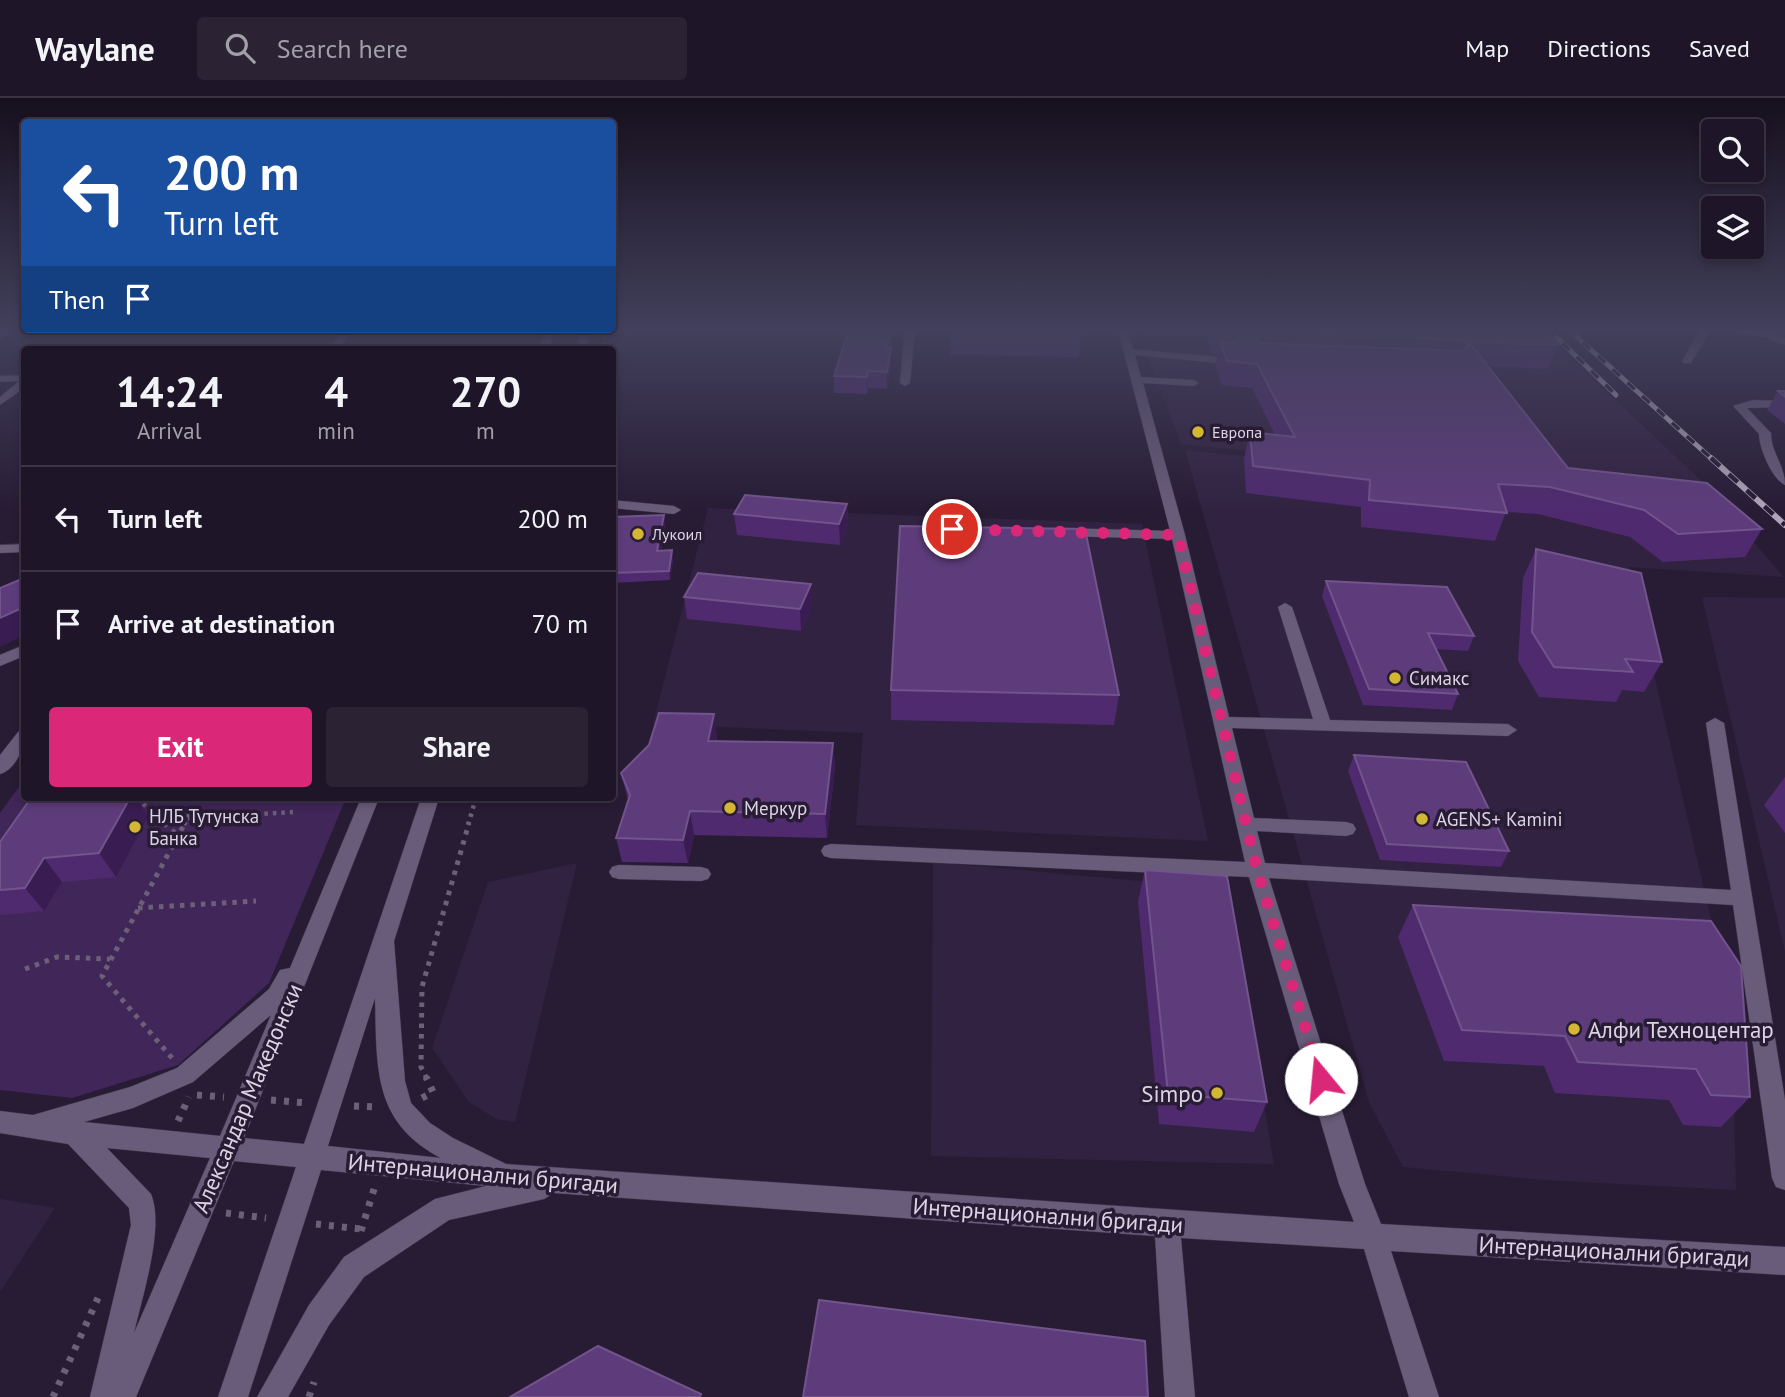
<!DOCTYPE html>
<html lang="en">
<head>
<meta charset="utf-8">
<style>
  :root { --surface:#1e1528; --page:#2b2234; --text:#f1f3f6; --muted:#a19fa8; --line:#3c3445; --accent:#db2777 }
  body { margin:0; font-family:"PT Sans",sans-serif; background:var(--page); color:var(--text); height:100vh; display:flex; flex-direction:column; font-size:26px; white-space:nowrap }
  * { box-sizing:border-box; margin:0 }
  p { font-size:23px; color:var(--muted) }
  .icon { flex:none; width:38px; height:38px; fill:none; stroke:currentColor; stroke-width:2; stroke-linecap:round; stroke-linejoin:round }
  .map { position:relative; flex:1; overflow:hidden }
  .side { position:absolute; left:21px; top:248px; width:595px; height:455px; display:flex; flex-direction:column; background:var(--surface); border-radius:7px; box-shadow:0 4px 10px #0003,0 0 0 2px var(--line) }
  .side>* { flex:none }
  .guide { position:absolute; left:21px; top:21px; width:595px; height:214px; border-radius:7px; box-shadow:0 4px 10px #0003,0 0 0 2px var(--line); background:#1a4fa0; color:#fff; overflow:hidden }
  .fabs { position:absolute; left:1701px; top:21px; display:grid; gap:14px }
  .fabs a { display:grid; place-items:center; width:63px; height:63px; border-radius:7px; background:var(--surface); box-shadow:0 4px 10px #0003,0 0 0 2px var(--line); font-size:35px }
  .pin { position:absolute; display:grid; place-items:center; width:60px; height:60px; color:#fff; margin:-30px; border:4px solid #fff; border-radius:50%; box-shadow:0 2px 7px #0007 }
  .me { position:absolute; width:77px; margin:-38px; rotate:343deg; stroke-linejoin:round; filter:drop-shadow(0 0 5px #0008) }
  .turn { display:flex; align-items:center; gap:24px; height:147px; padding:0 28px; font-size:32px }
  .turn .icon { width:91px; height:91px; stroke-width:2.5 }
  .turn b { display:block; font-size:49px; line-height:60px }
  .then { display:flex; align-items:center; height:66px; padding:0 28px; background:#0003; gap:14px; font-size:26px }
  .eta { display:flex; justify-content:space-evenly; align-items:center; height:119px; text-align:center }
  .eta b { font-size:42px; font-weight:800; line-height:49px }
  .action { display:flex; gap:14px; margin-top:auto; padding:14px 28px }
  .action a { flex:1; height:80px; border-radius:7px; background:var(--accent); color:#fff; font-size:28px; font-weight:800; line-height:80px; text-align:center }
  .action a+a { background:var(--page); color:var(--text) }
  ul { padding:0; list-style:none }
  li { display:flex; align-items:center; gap:21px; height:105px; padding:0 28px; border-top:2px solid var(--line) }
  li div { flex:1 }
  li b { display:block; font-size:26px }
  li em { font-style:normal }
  header { display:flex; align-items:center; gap:42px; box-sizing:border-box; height:98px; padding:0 35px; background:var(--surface); border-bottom:2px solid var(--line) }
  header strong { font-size:33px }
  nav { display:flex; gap:38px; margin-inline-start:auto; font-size:24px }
  .search { width:490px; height:63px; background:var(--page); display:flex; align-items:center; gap:18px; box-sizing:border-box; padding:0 24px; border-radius:7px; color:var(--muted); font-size:26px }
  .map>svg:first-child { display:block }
</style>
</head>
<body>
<header>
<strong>Waylane</strong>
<div class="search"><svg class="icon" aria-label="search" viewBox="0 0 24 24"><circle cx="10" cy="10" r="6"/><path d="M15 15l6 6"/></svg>Search here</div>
<nav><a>Map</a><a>Directions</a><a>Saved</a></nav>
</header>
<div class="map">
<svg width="1785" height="1299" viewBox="0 0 1785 1299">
  <rect width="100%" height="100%" fill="#281c35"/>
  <path fill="#312241" d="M1137 231H1540L1724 404 1181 346Z
    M1185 352 1720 406 1784 479 1629 469 1732 911 1736 1092 1544 1082 1403 1069 1369 1004Z
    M708 410 1142 426 1208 743 856 727 863 635 653 626Z
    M1702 499 1785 500V854Z
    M933 764 1227 791 1274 1066 931 1058Z
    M577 765 515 1024 496 1021 469 1004 432 950 488 784Z
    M0 1101 55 1110 0 1194Z"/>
  <path fill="#402659" d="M24 682V700H346L269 885 178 967 72 1000 0 992V715Z"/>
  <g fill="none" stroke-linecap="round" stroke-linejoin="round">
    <defs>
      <path id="minor" d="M3 231H15L0 241V234Z
        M344 231H354L338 252H328Z
        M546 231H556L548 252H538Z
        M582 231H592L585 252H575Z
        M905 231H915L910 285 905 288 900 285Z
        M1118 231H1128L1133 251 1228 260 1233 263 1228 266 1135 257 1141 279 1194 282 1199 285 1194 288 1143 285 1185 437 1229 619 1313 621 1278 509 1285 505 1292 509 1330 622 1508 626 1517 632 1508 638 1232 630 1254 720 1346 724 1353 726 1356 731 1353 736 1346 738 1257 733 1265 765 1731 792 1706 625 1715 620 1724 625 1785 1002V1092L1776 1089 1772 1080 1733 807 1269 780 1365 1086 1381 1126 1785 1149V1177L1391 1153 1439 1299H1409L1364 1151 1181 1140 1195 1299H1165L1155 1138 554 1095 544 1101 449 1122 364 1179 329 1227 288 1299H257L309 1207 344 1159 435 1101 486 1088 321 1072 248 1299H218L296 1069 234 1063 136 1299H90L131 1127 129 1110 68 1046 0 1035V1013L33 1017 130 989 177 970 269 891 280 872 290 870 361 700H379L244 1040 304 1046 421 700H439L394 843 405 983 411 1005 430 1025 453 1040 506 1066 1354 1124 1339 1086 1249 779 831 760 824 758 821 753 824 748 831 746 1245 764 1172 441 1062 438 1055 434 1062 430 1170 433ZM375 900C377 969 372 1024 441 1060L328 1048ZM271 917 220 1038 84 1024 133 1010 193 984ZM107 1050 210 1060 134 1235C142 1199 165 1129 151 1096Z
        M1701 231H1711L1691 265H1683L1682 263Z
        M1711 231H1762L1785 240V247L1764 239Z
        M24 277V290L0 307V299L19 283 0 284V278Z
        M1753 302 1785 303V309L1747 310 1771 335C1771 355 1785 367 1785 387 1772 381 1759 350 1759 336L1733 308Z
        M612 402 674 408 681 412 674 416 612 410Z
        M24 446V454L0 455V447Z
        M24 547V558L0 568V557Z
        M24 632C25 648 17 671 0 676V657L18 634Z
        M619 767 701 769 708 771 711 776 708 781 701 783 619 781 612 779 609 774 612 769Z"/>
    </defs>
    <use href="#minor" stroke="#41374c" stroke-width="1"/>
    <path stroke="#6b6076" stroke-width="2.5" stroke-dasharray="2 3.5" stroke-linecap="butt" d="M603 252 608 231"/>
    <path stroke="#6b6076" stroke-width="4.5" stroke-dasharray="3.5 5" stroke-linecap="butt" d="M137 700 166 727
      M188 720 293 714
      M184 727 198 700
      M468 727 476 700"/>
    <path stroke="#6b6076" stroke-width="5" stroke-dasharray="4.5 6" stroke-linecap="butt" d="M164 725 177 737
      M138 810 256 803
      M25 871 57 859 110 861
      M172 960 102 878 185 725
      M427 981 421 969 422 889 469 725"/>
    <path stroke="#6b6076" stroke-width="7" stroke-dasharray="5 8" stroke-linecap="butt" d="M197 997 224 999
      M422 1000 433 994 426 979
      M271 1002 307 1005
      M354 1008 377 1009
      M178 1023 189 999
      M226 1115 266 1120
      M316 1126 361 1131
      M361 1133 375 1088
      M53 1299 98 1200
      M309 1299 314 1284"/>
    <use href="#minor" fill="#695c7a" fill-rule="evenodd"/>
    <defs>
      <path id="rail-far1" d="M1548 231 1616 297
        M1568 231 1712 361"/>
      <path id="rail" d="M1711 360 1785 427"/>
    </defs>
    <use href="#rail-far1" stroke="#aea5b8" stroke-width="5"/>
    <use href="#rail" stroke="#aea5b8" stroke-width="6"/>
    <use href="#rail-far1" stroke="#281c35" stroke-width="3.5" stroke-dasharray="10" stroke-linecap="butt"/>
    <use href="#rail" stroke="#281c35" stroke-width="4.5" stroke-dasharray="12" stroke-linecap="butt"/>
  </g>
  <path fill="#4f2a6f" d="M849 231H897L891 251V267L887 291 868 290 867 296 834 295V278Z
    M951 231 1081 236 1079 259 950 257Z
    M1204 231H1542L1558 247 1548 271 1488 268 1568 370 1762 431 1745 459 1663 464 1630 439 1538 416 1506 414 1495 443 1361 429V409L1246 395 1244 360 1250 334 1275 337 1252 290 1222 287 1215 267 1218 256H1212Z
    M1778 293H1785V326L1767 312Z
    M847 406 848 427 840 447 737 437 734 416Z
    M612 419 665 426 661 453 672 452 673 462 670 482 612 485Z
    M1536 451 1662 564 1644 594 1622 592 1616 604 1539 599 1518 563 1523 480Z
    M1326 483 1474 538 1468 553 1436 551 1458 596 1452 612 1363 607 1322 498Z
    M684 499 812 508 801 533 687 521Z
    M891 592 1119 597 1114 627 891 622Z
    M717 640V643L833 645 835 669 827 740 694 737 688 765 622 764 616 740 628 702 621 675Z
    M1354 657 1509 753 1501 769 1380 762 1348 673Z
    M1785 679V735L1764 707Z
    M148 719 116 779 62 784 44 813 0 817V744Z
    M1145 772 1267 1004 1254 1034 1159 1026 1138 803Z
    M1413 807 1750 999 1721 1029 1683 1027 1669 1002 1555 995 1544 968 1444 963 1398 839Z"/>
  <path fill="#391d52" d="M892 231H897L891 251V267L887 291 886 250Z
    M1264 235 1259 258 1257 240Z
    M868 273V290L867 296V279Z
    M847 406 848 427 840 447 839 426Z
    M664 417 665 426 659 462 657 453Z
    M672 452 673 462 670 482 669 473Z
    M811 486 812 508 801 533 800 511Z
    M24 509V537L0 549V520Z
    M714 616 717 640 711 666 708 643Z
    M833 645 835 669 827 740 825 716Z
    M130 700H136L148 719 116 779 99 755Z
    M690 713 694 737 688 765 683 742Z
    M44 760 62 784 44 813 25 790Z"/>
  <path fill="#5e3c7c" stroke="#72548c" stroke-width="2" fill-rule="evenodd" d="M849 231H892L886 250H891L887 274 868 273 867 279 834 278Z
    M951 231H1080L1081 236 951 234Z
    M1216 231H1542L1558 247 1469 244 1568 370 1707 385 1762 431 1678 436 1644 412 1550 389 1498 386 1507 415 1369 402 1370 382 1253 368 1250 334 1295 339 1257 266 1227 263 1220 244 1234 245 1240 239 1233 234 1216 233ZM1264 235 1461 242 1469 248 1461 253 1260 245 1257 240Z
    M1778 293H1785V299Z
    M745 397 847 406 839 426 734 416Z
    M664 417 657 453 672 452 669 473 612 475V419Z
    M900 428 1085 431 1119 597 891 592Z
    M1536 451 1641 475 1662 564 1625 561 1633 574 1554 569 1532 534Z
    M698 475 811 486 800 511 684 499Z
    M24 480V509L0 520V490Z
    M1326 483 1447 489 1474 538 1428 535 1458 596 1369 591Z
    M659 615 714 616 708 643 833 645 825 716 690 713 683 742 616 740 630 697 621 675 649 647Z
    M1354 657 1466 664 1509 753 1387 746Z
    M31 700H130L99 755 44 760 25 790 0 792V744Z
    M1145 772 1227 778 1267 1004 1168 996Z
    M1413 807 1711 823 1741 868 1750 999 1711 997 1696 971 1578 964 1565 938 1462 932Z
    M819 1202 1145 1243 1148 1299H803Z
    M598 1248 701 1296 700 1299H510Z"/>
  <linearGradient id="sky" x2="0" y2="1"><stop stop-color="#160f1d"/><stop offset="0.56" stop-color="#42405c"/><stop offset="1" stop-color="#42405c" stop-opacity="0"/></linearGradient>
  <rect width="1785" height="413" fill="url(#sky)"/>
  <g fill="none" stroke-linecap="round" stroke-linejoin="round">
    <path stroke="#db2777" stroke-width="12" stroke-dasharray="0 21.6" d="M952 431 1178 437 1257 772 1321 981"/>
  </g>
  <g fill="#d4b635" stroke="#281c35" stroke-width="2.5">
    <circle cx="1198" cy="334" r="7"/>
    <circle cx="638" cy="436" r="7"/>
    <circle cx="1395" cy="580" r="7"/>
    <circle cx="730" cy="710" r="7"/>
    <circle cx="1422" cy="721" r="7"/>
    <circle cx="135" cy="729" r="7"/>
    <circle cx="1574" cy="931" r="7"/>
    <circle cx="1217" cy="995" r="7"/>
  </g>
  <g text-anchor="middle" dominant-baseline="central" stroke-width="7" stroke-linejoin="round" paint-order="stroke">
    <g font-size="16" fill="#dcd4e5" stroke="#281c35" text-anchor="start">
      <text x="1212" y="334">Европа</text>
      <text x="652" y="436">Лукоил</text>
    </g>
    <g font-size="19" fill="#dcd4e5" stroke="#281c35" text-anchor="start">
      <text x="1409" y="580">Симакс</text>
      <text x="744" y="710">Меркур</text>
      <text x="149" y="718">НЛБ Тутунска<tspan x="149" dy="22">Банка</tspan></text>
      <text x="1436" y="721">AGENS+ Kamini</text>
    </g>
    <g font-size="23" fill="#dcd4e5" stroke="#281c35" text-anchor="start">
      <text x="1588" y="931">Алфи Техноцентар</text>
      <text x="1203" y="995" text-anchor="end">Simpo</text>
    </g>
    <g font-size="23" fill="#dcd4e5" stroke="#281c35">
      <text transform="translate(247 1000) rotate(-67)">Александар Македонски</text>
      <text transform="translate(483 1075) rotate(5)">Интернационални бригади</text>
      <text transform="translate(1048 1117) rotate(4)">Интернационални бригади</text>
      <text transform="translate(1614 1153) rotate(3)">Интернационални бригади</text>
    </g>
  </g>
</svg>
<div class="fabs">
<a><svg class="icon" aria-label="search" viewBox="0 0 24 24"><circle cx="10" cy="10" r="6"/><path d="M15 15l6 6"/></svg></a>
<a><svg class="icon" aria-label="layers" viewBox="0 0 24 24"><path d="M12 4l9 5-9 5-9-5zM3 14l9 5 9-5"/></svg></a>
</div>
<div class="pin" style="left:952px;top:431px;background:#d93025"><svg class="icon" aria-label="arrive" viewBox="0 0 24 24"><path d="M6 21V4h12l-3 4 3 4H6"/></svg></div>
<svg class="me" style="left:1321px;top:981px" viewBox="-20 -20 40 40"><circle r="19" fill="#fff"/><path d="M0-13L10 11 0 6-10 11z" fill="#db2777"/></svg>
<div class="guide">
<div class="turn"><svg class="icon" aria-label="left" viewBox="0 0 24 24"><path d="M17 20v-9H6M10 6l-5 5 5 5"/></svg><div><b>200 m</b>Turn left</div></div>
<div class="then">Then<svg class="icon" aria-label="arrive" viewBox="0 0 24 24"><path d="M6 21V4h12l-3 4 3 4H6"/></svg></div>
</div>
<section class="side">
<div class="eta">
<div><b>14:24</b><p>Arrival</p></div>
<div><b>4</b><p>min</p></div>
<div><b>270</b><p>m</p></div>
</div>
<ul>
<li><svg class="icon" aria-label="left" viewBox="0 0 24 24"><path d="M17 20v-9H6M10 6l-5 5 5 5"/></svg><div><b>Turn left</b></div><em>200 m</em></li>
<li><svg class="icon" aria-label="arrive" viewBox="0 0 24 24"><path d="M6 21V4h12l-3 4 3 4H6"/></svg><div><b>Arrive at destination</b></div><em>70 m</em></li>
</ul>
<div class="action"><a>Exit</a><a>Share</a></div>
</section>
</div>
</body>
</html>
